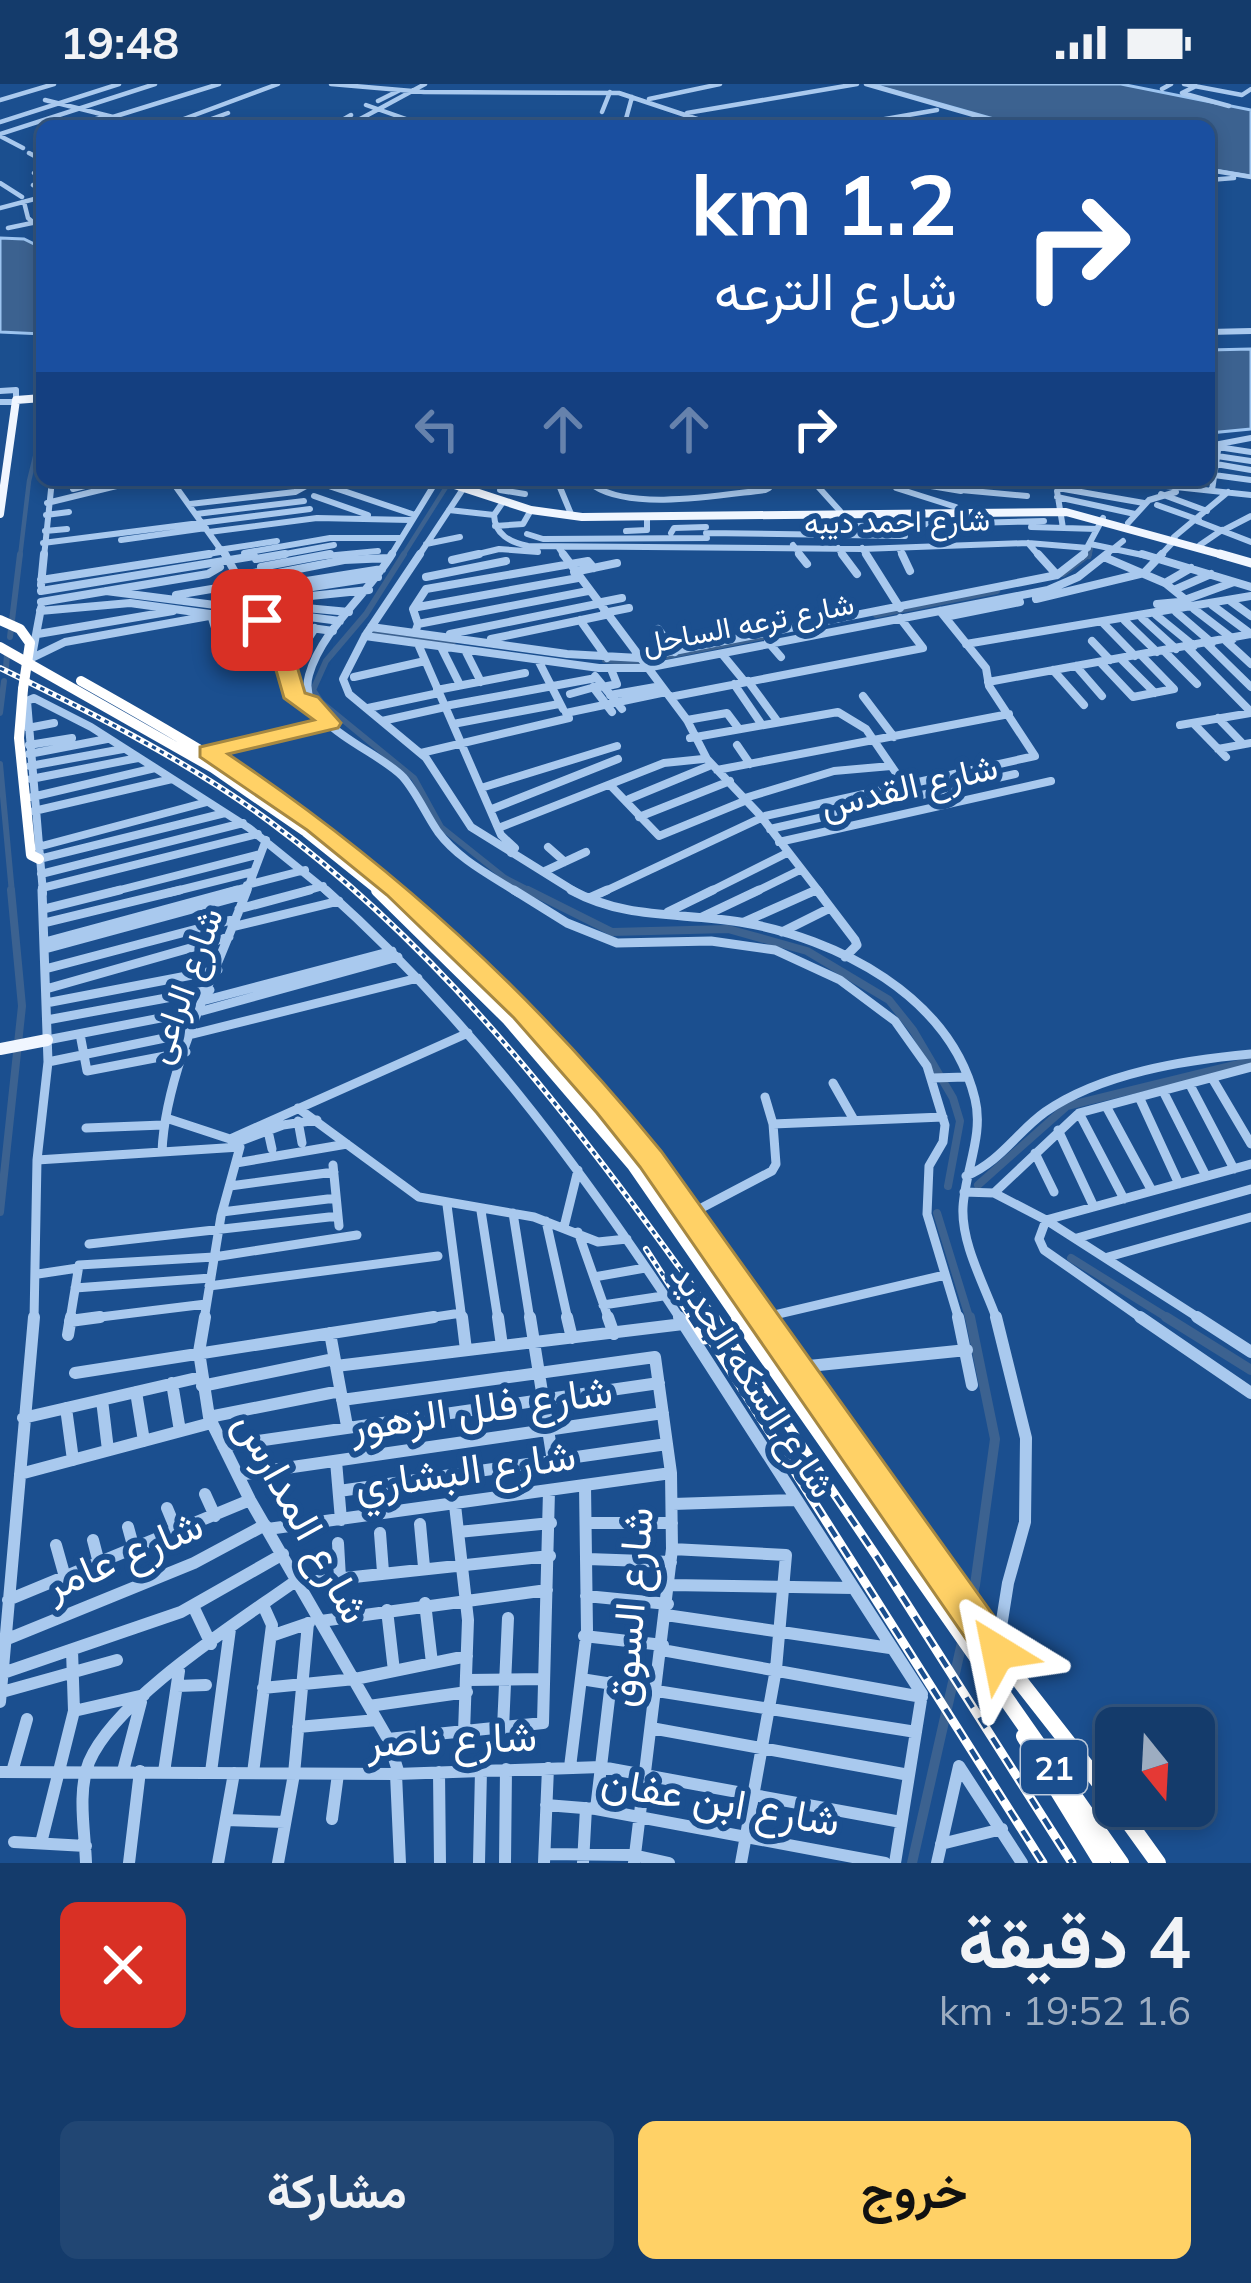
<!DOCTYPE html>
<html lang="ar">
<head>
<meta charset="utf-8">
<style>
  :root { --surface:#143b6b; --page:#214673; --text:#f1f3f6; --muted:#9dadc1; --line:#33557e; --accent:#ffd166 }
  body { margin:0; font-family:Mulish,Vazirmatn,sans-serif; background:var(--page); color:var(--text); direction:rtl; height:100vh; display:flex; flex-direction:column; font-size:45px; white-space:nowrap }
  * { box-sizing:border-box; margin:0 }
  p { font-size:39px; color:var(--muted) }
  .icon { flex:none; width:66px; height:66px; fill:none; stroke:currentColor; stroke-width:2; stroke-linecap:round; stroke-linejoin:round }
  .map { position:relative; height:1779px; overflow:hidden; direction:ltr }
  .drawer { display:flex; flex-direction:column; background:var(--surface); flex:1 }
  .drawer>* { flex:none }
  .banner { position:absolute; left:36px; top:36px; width:1179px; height:366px; border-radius:18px; box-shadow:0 6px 18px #0003,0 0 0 3px var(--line); direction:rtl; background:#1a4fa0; color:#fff; overflow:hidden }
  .needle { width:78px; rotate:162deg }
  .tools { position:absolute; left:1095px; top:1623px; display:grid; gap:24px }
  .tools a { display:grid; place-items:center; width:120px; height:120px; border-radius:18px; background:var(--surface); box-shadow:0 6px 18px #0003,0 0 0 3px var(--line); font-size:60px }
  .pin { position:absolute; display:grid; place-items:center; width:102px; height:102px; color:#fff; margin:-51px; border-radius:24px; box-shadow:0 6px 18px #0006 }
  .me { position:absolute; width:132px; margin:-66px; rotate:325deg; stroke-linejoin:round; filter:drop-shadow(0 0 9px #0008) }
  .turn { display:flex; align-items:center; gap:42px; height:252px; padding:0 60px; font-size:54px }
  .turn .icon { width:156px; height:156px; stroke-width:2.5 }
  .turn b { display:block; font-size:84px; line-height:102px }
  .lanes { display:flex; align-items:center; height:114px; padding:0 60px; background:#0003; justify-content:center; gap:60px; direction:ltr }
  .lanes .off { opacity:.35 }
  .round { display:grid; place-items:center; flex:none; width:126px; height:126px; border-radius:18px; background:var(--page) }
  .summary { display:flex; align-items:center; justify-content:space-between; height:204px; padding:0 60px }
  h1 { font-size:72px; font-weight:700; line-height:90px }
  .action { display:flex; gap:24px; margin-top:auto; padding:24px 60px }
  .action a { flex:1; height:138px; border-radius:18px; background:var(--accent); color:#111; font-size:48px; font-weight:700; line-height:138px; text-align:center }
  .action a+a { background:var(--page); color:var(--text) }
  .status { display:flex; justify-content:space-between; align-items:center; height:84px; padding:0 60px; background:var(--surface); direction:ltr }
  .status svg { height:33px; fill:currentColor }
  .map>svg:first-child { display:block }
</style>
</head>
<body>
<div class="status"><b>19:48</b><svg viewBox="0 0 49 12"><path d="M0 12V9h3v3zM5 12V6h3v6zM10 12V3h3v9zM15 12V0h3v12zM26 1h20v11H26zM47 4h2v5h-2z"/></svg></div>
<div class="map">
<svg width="1251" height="1779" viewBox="0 0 1251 1779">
  <rect width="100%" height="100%" fill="#1b4f8f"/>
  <path fill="#3c6290" stroke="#9cc4f0" stroke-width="3" d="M870 0H1121L1251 26V92L1209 85V42H1019Z
    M0 154 24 155 42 164V250L0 248Z
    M1251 265V345L1209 349V266Z"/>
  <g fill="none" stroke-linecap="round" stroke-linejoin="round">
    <path stroke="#3c6290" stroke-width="4.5" d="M20 473 29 397 42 344
      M402 473 450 397
      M1089 473 1091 464"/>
    <path stroke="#3c6290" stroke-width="6" d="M404 470 366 530 326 577 313 606 321 618 414 694 441 743 505 794 534 809
      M1063 490 1089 470
      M876 531 997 507
      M366 548 453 558
      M10 553 20 470
      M605 576 633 579 773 551
      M6 583 7 571
      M0 629 4 597
      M0 680 12 809"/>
    <path stroke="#3c6290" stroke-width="8" d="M528 806 612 848 728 845 807 867 889 916 913 946 953 1014 960 1037 948 1102
      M978 1101 1067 1022 1251 977
      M0 1128 22 922 11 806
      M937 1129 970 1236
      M1071 1174 1171 1236"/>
    <path stroke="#3c6290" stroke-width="10" d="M1166 1233 1251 1286
      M912 1779 975 1501 995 1355 970 1233"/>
    <path stroke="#a9c9ee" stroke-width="4.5" d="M331 0 424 8 619 9 718 42
      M866 0 1012 42
      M1184 0 1242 11 1251 5
      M1196 2 1182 9 1229 22
      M1162 5 1171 0
      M649 15 720 0
      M0 16 54 0
      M45 16 113 33 219 0
      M378 17 400 6
      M366 21 426 42
      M379 25 425 0
      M602 28 610 8
      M687 29 857 0
      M0 38 119 0
      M70 42 100 34
      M165 42 278 0
      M192 42 228 29
      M213 42 223 38
      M332 42 351 31
      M347 42 377 26
      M624 42 632 13
      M845 42 937 26
      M0 50 155 0
      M0 52 23 64
      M29 69 42 76
      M1209 86 1251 93
      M34 89 42 95
      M1209 96 1234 94
      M0 99 22 113
      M33 101 42 106
      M24 118 28 134 42 146
      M0 124 42 113
      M8 144 32 139"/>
    <path stroke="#a9c9ee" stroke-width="6" d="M1209 248 1251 247
      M0 307 16 306V316
      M0 318H15
      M1209 362 1251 354
      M1218 363 1251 368
      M1217 372 1251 377
      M1216 380 1251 386
      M1214 391 1251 396
      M171 396 226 473
      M311 396 415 431
      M517 396 645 402 650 396
      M812 396 840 427
      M903 396 896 404 956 423
      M990 396 1059 402
      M1110 396 1251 411
      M51 400 77 396
      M559 401 571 430
      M594 402C633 427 720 411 765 406L769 404 766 396
      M931 402 961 407
      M1058 404 1144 419
      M73 405 108 396
      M500 406 525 410
      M961 406 1027 412
      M1212 406 1219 360
      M1161 410 1207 427
      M314 412 368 431
      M1057 413 1135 430
      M503 418 494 431C495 451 510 458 528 462L862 465 1028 459 1088 464
      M47 419 141 396
      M190 420 295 408 315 397
      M1157 421 1199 436
      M449 426 494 431
      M196 430 304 417
      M46 431 69 428
      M1197 437 1251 458
      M1128 439 1149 416 1176 408
      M495 442 523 440 531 426
      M857 442 1044 437
      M1031 443 1097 445
      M1063 444 1057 407 1067 396
      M1224 446 1251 432
      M45 447 67 445
      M626 447 647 446V433
      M209 448 317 434 410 436
      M671 449 674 444 706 443
      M706 449 905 452
      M527 450 543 455 707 454
      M1174 453 1228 408
      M121 456 206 444
      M43 459 310 425
      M1028 459 1040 473
      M426 460 460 453
      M1090 460 1152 473
      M793 461 802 473
      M1200 461 1222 446
      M559 464 565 473
      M838 464 844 473
      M862 464 868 473
      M899 464 903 473
      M218 466 277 457
      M244 469 330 454H400
      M44 473 52 396
      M190 473 220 468
      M269 473 334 461
      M315 473 378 467
      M390 473 437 396
      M418 473 463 405
      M466 473 499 465 538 468
      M1082 473 1103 434
      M1103 473 1123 457
      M1159 473 1175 456"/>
    <path stroke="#a9c9ee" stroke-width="8" d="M225 470 275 561 295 614 310 618
      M392 470C368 510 322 545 309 591 295 640 377 665 403 693 417 709 426 731 438 748 458 775 490 791 518 809
      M420 470 365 552 343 595 349 610 426 674 471 743 577 809
      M563 470 687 636 707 675 759 730 820 809
      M799 470 807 480
      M842 470 857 490
      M866 470 900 524
      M902 470 910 487
      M1038 470 1057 491
      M1142 470 1251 503
      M1104 473 1165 499 1186 516
      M256 475 285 470
      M452 476 479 470
      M261 483 330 470
      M574 488 617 479
      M268 491 344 476 389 474
      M234 492 265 487
      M426 493 506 477
      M41 496 209 470
      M1165 499 1191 484
      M41 501 44 470
      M1174 506 1211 490
      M41 507 254 472
      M106 507 340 537
      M243 507 382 485
      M176 511 271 495
      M247 513 378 493
      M1036 515 1144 489 1162 470
      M1229 516 1251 532
      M262 517 369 506
      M41 518 208 490 220 483
      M597 519 622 514
      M1157 520 1179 518 1234 498
      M1212 521 1251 550
      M295 523 349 528
      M418 523 578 494
      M1194 525 1233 555
      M40 527 130 519 333 547
      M1176 528 1212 559
      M604 529 629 524
      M211 531 224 572
      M1156 531 1194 562
      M230 532 240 568
      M945 533 1020 518
      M1142 534 1176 565
      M580 536 607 574
      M1125 537 1157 568
      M418 540 588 507
      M1104 540 1135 572
      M371 543 567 570 639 574 1057 491 1084 470
      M658 545 675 568
      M415 549 418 540 413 525 426 505 588 477 594 484
      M38 550 173 527
      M450 550 597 520
      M365 552 599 584H646L1048 506 1078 493 1107 470
      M491 555 605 531
      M1092 557 1110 576
      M1226 557 1251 580
      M768 558 781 573
      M418 560 501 751 515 764 511 769
      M966 560 1251 512
      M1207 560 1251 603
      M441 563 460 601
      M1187 563 1251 628
      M465 566 481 598
      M1164 567 1197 600
      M722 570 745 598
      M32 572 41 524
      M283 572 299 569 315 544
      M34 573 65 558 209 532
      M1121 575 1155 609
      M538 576 563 625
      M1100 578 1133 613 1174 605 1141 571
      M1076 582 1102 612
      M1053 586 1084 621
      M595 592 622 625
      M354 593 425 577
      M748 597 778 638
      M988 598 1251 550
      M734 600 762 641
      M593 603 612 628
      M603 603 617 600 611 585
      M437 606 525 589
      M570 610 602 601
      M610 611 661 602
      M863 612 894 653
      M670 613 923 564 900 534
      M445 622 596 594
      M368 624 439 609
      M566 629 666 608
      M1218 634 1243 660
      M687 636 727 629 739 645
      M382 637 445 623
      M1193 639 1226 673
      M453 640 559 620
      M1180 641 1251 629
      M28 644 54 639
      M690 654 838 628 866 645 903 699
      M29 661 72 654
      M737 661 750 680
      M1218 665 1251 659
      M208 668 330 639
      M421 669 569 634
      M29 670 107 655
      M30 682 123 665
      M717 686 1009 630
      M31 695 138 674
      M610 701 659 752 747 716
      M481 704 617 662
      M32 713 155 684
      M745 714 834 687 891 682
      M629 715 709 682
      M492 725 618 675
      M34 727 172 695
      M639 733 730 697
      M501 743 664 679 703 675
      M770 745 1015 690
      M779 758 1051 697
      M38 763 207 718
      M548 763 565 778
      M39 775 225 729
      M545 787 586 768
      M41 790 243 739
      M247 801 305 786
      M42 804 258 750
      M43 809 27 617 34 614 91 643 249 744 329 809
      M108 809 260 770
      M168 809 252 788
      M226 809 247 803
      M246 809 266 756
      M299 809 323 802
      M601 809 765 732 1035 672 989 602 986 584 940 527
      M707 809 787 769
      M753 809 800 786
      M810 809 816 806"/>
    <path stroke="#a9c9ee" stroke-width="9" d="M326 806C466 931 578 1079 681 1236
      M514 806 567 839 617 859 711 857 775 866 840 896 895 937 927 982 945 1041 943 1058 929 1082 927 1130 959 1236
      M571 806C626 836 680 828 740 838 837 854 950 912 975 1015 984 1051 965 1087 963 1123 961 1160 985 1202 997 1236
      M817 806 855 856 857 861 845 873
      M589 814 607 806
      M44 825 120 806
      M239 825 310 806
      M668 828 713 806
      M702 833 759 806
      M744 838 816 806
      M44 839 180 806
      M232 843 339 817
      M782 848 830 824
      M45 858 237 806
      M45 865 244 811
      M45 885 235 835
      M46 905 229 853
      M206 916 392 867
      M46 919 218 886
      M202 927 398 873
      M47 936 210 906
      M80 950 87 987 186 968
      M193 950 418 894
      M47 956 202 926
      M48 978 194 948
      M932 994 966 993
      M1212 994 1251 1060
      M833 999 854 1036
      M1190 1001 1234 1085
      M1164 1009 1206 1092
      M765 1013 773 1040
      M1140 1015 1179 1100
      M1106 1022 1152 1107
      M298 1024 419 1113 534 1133 598 1158 627 1155
      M1079 1029 1124 1115
      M166 1034 230 1055 240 1063 221 1132 204 1236
      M298 1037 302 1059
      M86 1044 163 1041
      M1058 1046 1094 1123
      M268 1047 272 1065
      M230 1055 468 949
      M238 1058 283 1041 317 1036
      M162 1068C165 985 218 884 247 806
      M1035 1069 1054 1108
      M37 1076 240 1063
      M236 1079 347 1060
      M333 1081 339 1142
      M966 1092C1000 1078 1017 1048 1045 1028 1101 989 1185 976 1251 970
      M230 1102 334 1088
      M964 1108 994 1109 1046 1136 1202 1236
      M994 1109 1079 1029 1251 983
      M447 1121 462 1236
      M481 1127 498 1236
      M222 1128 336 1114
      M513 1129 530 1236
      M690 1130 772 1087 776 1080 773 1040 943 1033
      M546 1137 568 1236
      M564 1143 578 1086
      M578 1148 609 1236
      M1077 1154 1251 1105
      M89 1160 338 1132
      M1108 1173 1251 1133
      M38 1190 78 1184
      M594 1193 645 1184
      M209 1202 438 1172
      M75 1204 211 1194
      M603 1221 663 1212
      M761 1234 945 1191
      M34 1236 37 1076 48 978 42 806
      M70 1236 79 1181 214 1173 357 1151
      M76 1236 206 1220
      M415 1236 461 1229
      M1144 1236 1044 1166 1039 1155 1046 1136 1251 1080"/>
    <path stroke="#a9c9ee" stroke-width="12" d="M205 1233 199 1268 209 1333 250 1416 388 1655 399 1690
      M462 1233 466 1266
      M498 1233 502 1262
      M530 1233 553 1377
      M567 1233 572 1254
      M608 1233 614 1250
      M679 1233 922 1610 895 1779
      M958 1233 972 1301
      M996 1233 1026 1354 1025 1438 1008 1499 997 1568
      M1140 1233 1251 1309
      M1197 1233 1251 1268
      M70 1237 100 1233
      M330 1249 347 1342
      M68 1251 71 1233
      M336 1282 683 1240
      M799 1283 967 1266
      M75 1289 434 1233
      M172 1299 180 1347
      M202 1302 334 1275
      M136 1308 144 1357
      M102 1316 108 1366
      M342 1316 655 1273 671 1389 672 1465 634 1779
      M66 1324 73 1376
      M209 1333 340 1307
      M23 1334 201 1293
      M223 1362 659 1299
      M336 1377 341 1436
      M20 1390 211 1339
      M238 1391 663 1329
      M339 1407 667 1360
      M205 1410 215 1432
      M673 1420 796 1416
      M455 1421 468 1536 464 1648
      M167 1424 177 1448
      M587 1439H672
      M420 1440 424 1483
      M128 1443 134 1465
      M268 1445 671 1389
      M458 1448 551 1439
      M380 1449 383 1488
      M93 1456 99 1479
      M338 1459 340 1494
      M56 1461 65 1493
      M672 1465 786 1471 776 1585 741 1779
      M588 1475 671 1478
      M298 1499 550 1472
      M670 1501 853 1504
      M586 1512 668 1520
      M8 1516 250 1416
      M425 1519 432 1579
      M193 1522 211 1560
      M387 1526 394 1587
      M666 1531 890 1564
      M321 1537 547 1506
      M271 1552 309 1539
      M584 1552 663 1561
      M5 1556 194 1479 265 1441
      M662 1566 922 1613
      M3 1589 181 1528 283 1470
      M581 1595 916 1648
      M467 1596 544 1595
      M177 1602 206 1601
      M263 1604 355 1595 467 1572
      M2 1608 117 1576
      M0 1618 34 1233
      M369 1622 467 1608
      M74 1627 144 1611
      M298 1643 377 1636
      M503 1644 508 1534
      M651 1644 909 1691
      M388 1655 543 1639 549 1407
      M959 1682 1022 1779
      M570 1683 587 1546 585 1402
      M123 1687 141 1618
      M0 1688 396 1690 601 1683 901 1738
      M12 1688 27 1635
      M164 1688 179 1587
      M211 1688 230 1545
      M439 1688 440 1779
      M253 1689 272 1541 263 1521
      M396 1690 400 1779
      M546 1721 596 1725 885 1779
      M596 1725 611 1598
      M332 1735 338 1690
      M226 1736 285 1738
      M14 1758 86 1762
      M41 1759 74 1627 72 1566
      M941 1760 1002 1745
      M545 1770 633 1771 669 1779
      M86 1779C85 1748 77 1708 89 1678 116 1614 240 1537 297 1496
      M129 1779 140 1687
      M218 1779 234 1689
      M278 1779 294 1690 308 1539
      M479 1779 481 1686
      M505 1779 506 1685
      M544 1779 548 1684
      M583 1779 586 1724
      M937 1779 959 1682"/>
    <path stroke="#f0f6ff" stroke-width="8" d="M439 396 531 426 582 433 1066 428 1230 473
      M0 430 16 316 42 314"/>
    <path stroke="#f0f6ff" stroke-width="9" d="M1220 470 1251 479"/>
    <path stroke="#f0f6ff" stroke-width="12" d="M0 965 47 956"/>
    <path stroke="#fff" stroke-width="10" d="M0 563 213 684 306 748 382 809
      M81 597C193 660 303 723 400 809
      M23 605 19 654 31 771 39 775"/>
    <path stroke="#fff" stroke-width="14" d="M378 806 508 934 634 1081 741 1236
      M397 806 524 927 651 1075 764 1236"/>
    <path stroke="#fff" stroke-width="16" d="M739 1233 1121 1779
      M762 1233 997 1568 1116 1720
      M1024 1652 1102 1779
      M1117 1722 1158 1779"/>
    <defs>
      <path id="rail-far1" d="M0 584C92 629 186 676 269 737 451 871 587 1054 717 1236
        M646 1165 692 1236"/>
      <path id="rail" d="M690 1233 705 1256
        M715 1233 877 1473 1072 1779
        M701 1240 1043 1779"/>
    </defs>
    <use href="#rail-far1" stroke="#fff" stroke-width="6"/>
    <use href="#rail" stroke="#fff" stroke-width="9"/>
    <use href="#rail-far1" stroke="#1b4f8f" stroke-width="3" stroke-dasharray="4.5" stroke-linecap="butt"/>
    <use href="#rail" stroke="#1b4f8f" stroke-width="4.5" stroke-dasharray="12" stroke-linecap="butt"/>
    <path stroke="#fff" stroke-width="10" d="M0 536 20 545 30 559 23 605"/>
  </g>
  <path fill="#ffd166" stroke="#a68842" stroke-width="3" d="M262 530 270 532 294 572 305 609 318 613 341 639 338 644 228 670C396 783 533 910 661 1067L1011 1556 1017 1568 1011 1581 998 1587 984 1581 640 1083 597 1029 514 934 387 811 307 746 200 673V663L314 636 284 614 272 572 251 536Z"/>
  <g text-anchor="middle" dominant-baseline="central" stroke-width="12" stroke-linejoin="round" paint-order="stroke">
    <g font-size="30" fill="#fff" stroke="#1b4f8f">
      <text transform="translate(897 437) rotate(-1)">شارع احمد ديبه</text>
      <text transform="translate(748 539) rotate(-11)">شارع ترعه الساحل</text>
    </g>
    <rect fill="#1b4f8f" stroke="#bbcadd" stroke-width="3" x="1021" y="1656" width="66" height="54" rx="9"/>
    <g font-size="33" font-weight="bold" fill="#fff">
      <text x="1054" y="1683">21</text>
    </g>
    <g font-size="36" fill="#fff" stroke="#1b4f8f">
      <text transform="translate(909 701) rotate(-13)">شارع القدس</text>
      <text transform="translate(183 901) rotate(-70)">شارع الراعى</text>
      <text transform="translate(754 1296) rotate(57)">شارع السكه الحديد</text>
    </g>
    <g font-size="42" fill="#fff" stroke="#1b4f8f">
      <text transform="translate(481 1323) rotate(-8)">شارع فلل الزهور</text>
      <text transform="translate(465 1385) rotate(-8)">شارع البشاري</text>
      <text transform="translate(303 1433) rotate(61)">شارع المدارس</text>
      <text transform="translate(123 1470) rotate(-23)">شارع عامر</text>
      <text transform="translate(629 1523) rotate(-85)">شارع السوق</text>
      <text transform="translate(452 1654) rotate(-2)">شارع ناصر</text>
      <text transform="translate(721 1716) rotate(10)">شارع ابن عفان</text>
    </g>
  </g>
</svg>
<div class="tools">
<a><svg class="needle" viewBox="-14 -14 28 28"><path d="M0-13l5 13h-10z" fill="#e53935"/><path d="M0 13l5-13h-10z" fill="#9dadc1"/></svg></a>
</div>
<div class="pin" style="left:262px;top:536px;background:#d93025"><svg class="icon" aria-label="arrive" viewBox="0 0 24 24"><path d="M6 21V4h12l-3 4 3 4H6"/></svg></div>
<svg class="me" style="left:998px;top:1568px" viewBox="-20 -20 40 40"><path d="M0-17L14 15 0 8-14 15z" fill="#ffd166" stroke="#fff" stroke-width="4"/></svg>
<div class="banner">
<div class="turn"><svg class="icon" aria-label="right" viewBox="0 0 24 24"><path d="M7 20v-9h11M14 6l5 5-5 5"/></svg><div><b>1.2 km</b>شارع الترعه</div></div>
<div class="lanes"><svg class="icon off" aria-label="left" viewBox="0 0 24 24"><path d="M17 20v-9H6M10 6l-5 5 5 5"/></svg><svg class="icon off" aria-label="ahead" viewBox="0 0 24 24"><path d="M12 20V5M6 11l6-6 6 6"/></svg><svg class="icon off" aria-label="ahead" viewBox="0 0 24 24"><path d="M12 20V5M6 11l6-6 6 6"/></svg><svg class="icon" aria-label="right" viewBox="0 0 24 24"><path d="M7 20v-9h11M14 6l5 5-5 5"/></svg></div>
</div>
</div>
<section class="drawer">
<div class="summary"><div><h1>4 دقيقة</h1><p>1.6 km · 19:52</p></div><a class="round" style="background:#d93025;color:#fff"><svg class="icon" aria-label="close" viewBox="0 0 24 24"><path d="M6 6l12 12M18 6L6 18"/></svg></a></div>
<div class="action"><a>خروج</a><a>مشاركة</a></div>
</section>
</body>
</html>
